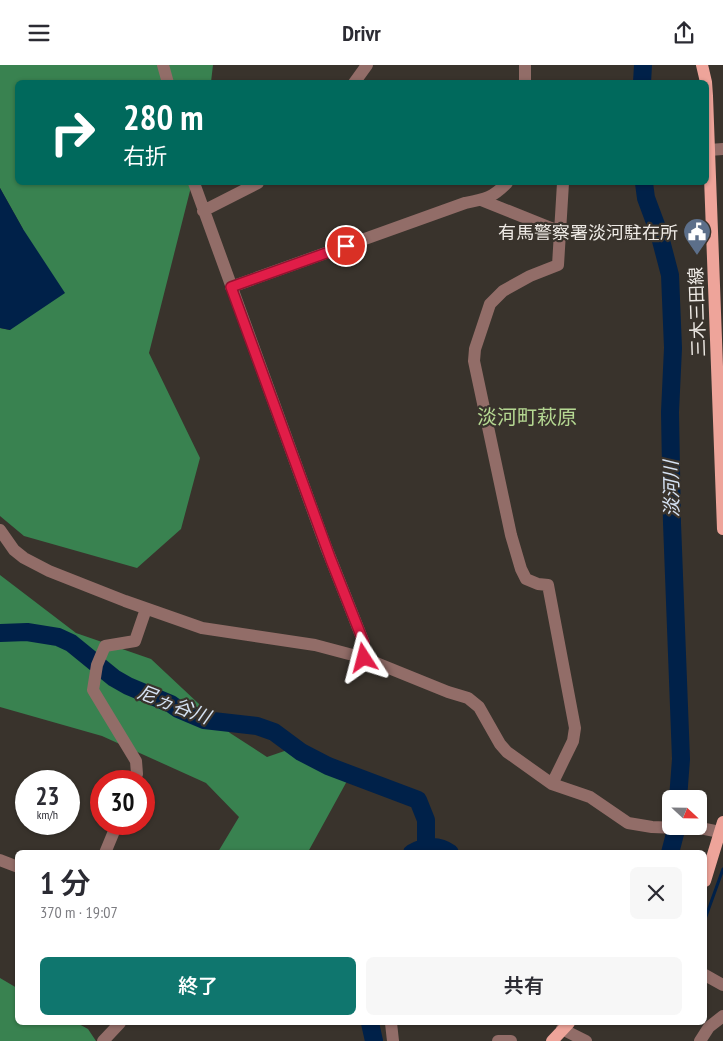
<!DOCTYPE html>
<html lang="ja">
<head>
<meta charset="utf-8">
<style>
  :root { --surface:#fff; --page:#f7f7f7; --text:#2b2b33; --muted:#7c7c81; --accent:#0f766e }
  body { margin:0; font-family:"PT Sans Narrow","Noto Sans JP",sans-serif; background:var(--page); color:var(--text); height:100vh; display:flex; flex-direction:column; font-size:19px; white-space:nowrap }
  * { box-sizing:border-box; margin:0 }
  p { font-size:16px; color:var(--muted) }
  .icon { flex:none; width:28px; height:28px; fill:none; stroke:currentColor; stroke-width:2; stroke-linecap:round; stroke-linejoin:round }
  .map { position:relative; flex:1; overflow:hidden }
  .drawer { position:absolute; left:15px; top:785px; width:692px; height:175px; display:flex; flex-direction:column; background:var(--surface); border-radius:8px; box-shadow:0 1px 4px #0004 }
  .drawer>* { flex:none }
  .top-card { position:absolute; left:15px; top:15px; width:694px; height:105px; border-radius:8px; box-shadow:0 1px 4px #0004; background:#00695c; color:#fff; overflow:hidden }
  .needle { width:32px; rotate:112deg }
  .buttons { position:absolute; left:662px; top:725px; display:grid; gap:10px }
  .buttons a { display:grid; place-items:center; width:45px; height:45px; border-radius:8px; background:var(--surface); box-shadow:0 1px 4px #0004; font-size:25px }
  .speed { position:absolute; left:15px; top:705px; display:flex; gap:10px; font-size:25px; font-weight:700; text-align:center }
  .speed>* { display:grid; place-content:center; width:65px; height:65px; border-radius:50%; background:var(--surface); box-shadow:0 1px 4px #0004; line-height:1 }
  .speed small { font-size:12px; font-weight:400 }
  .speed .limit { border:8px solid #d22; background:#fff; color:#111 }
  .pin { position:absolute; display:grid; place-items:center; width:42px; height:42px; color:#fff; margin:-21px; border:2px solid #fff; border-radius:50%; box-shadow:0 1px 5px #0007 }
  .me { position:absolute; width:55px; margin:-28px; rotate:351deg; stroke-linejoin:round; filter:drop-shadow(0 0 4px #0008) }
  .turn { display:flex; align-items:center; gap:18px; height:105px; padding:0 25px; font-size:22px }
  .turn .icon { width:65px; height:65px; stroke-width:2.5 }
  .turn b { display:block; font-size:35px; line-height:42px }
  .round { display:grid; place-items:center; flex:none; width:52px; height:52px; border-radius:8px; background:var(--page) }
  .summary { display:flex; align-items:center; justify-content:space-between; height:85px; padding:0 25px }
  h1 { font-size:30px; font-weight:600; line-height:38px }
  .primary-button { display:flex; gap:10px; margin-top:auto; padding:10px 25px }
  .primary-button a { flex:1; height:58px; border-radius:8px; background:var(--accent); color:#fff; font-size:20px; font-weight:600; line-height:58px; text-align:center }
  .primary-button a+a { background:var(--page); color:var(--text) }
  header { display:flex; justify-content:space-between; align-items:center; height:65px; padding:0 25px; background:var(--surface); font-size:22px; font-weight:600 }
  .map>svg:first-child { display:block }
</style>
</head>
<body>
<header><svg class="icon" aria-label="menu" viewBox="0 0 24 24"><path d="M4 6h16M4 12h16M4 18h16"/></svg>Drivr<svg class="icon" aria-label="share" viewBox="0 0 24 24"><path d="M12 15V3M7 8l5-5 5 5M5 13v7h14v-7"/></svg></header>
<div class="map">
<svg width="723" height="976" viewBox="0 0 723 976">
  <rect width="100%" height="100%" fill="#39332c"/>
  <path fill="#398250" d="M0 0H213L211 17 18 18V118H192L149 288 200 393 181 464 137 503 24 471 0 451V263L10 265 23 164 0 123Z
    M0 510 76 568 151 594 230 668 267 692 302 680 347 716 308 787H218L239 752 206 718 102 671 0 642Z
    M0 913 17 923 18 958H77L88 964 96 976H0Z"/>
  <path fill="#002149" d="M0 123 23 164 65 228 10 265 0 263Z"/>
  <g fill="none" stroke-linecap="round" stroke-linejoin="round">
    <path stroke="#002149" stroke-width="3" d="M705 854 723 804"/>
    <path stroke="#002149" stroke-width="18" d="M642 18 643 0
      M644 118 646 133 659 168 670 210 673 283 670 347 672 458 681 694 678 734
      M0 568 27 567 58 572 71 578 114 613 128 621 171 639 178 644 204 655 257 661 274 667 301 687 328 701 418 735 426 755V782
      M412 788C424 781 438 779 450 788
      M670 788 677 761
      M370 958 374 976"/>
    <path stroke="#926d68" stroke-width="12" d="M163 0 168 18
      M354 18 367 0
      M525 18V0
      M709 85 723 84
      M194 118 326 482 364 578V593
      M481 135 561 167
      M203 146 258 118
      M231 222 465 138C486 134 492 133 507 118
      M0 465 14 485 24 493 49 506 125 536 202 563 315 580 364 593 448 627 468 633 479 642 500 679 507 687 552 719 590 732 628 758 652 762 705 764 720 767
      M134 716 137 709 136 696 93 625 97 600 105 581 135 576 146 544
      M552 719 573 676 575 663 548 520 538 519 526 514 521 504 511 470 474 296 475 284 490 239 503 226 530 211 558 200 563 118
      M105 788 117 759
      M0 795 18 802
      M705 910 723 920
      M391 958 393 976
      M562 964 586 976
      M103 976 120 958
      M498 976H511
      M700 976 709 962 723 951"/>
    <path stroke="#eea49a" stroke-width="12" d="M702 0 706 17 707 31 723 464
      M705 816 723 757
      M552 976 569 958"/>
  </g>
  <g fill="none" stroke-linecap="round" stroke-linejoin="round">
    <defs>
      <path id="route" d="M346 181 231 222 331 495 364 578V593"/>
    </defs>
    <use href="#route" stroke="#92132f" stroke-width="12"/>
    <use href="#route" stroke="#e11d48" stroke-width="9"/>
  </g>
  <defs>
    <symbol id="civic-pin" viewBox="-11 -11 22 30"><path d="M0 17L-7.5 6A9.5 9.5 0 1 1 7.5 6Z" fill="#5c6f8a" stroke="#39332c"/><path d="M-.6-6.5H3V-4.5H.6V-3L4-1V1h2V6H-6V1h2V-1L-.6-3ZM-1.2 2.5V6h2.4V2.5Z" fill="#fff"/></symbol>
  </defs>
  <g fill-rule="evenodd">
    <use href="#civic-pin" x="681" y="151" width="32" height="43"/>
  </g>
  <g text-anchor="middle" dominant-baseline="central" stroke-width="4.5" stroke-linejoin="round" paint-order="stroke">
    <g font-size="18" fill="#eeeae5" stroke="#39332c" text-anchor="end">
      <text x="678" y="167">有馬警察署淡河駐在所</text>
    </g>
    <g font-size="18" fill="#eeeae5" stroke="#39332c">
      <text transform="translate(697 247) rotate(-92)">三木三田線</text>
    </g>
    <g font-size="19" font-style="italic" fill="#d6e3f4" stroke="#39332c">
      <text transform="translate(671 424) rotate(-91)">淡河川</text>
      <text transform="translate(174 639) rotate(21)">尼ヵ谷川</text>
    </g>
    <g font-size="20" fill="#b5d892" stroke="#39332c">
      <text x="527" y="352">淡河町萩原</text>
    </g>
  </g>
</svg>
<div class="buttons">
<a><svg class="needle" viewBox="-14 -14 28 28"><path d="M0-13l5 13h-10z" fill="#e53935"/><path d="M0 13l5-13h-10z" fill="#7c7c81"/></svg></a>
</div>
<div class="speed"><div>23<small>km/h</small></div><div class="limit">30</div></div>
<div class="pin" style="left:346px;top:181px;background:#d93025"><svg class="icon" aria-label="arrive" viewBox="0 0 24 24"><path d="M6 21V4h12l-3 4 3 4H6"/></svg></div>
<svg class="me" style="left:364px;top:593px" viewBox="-20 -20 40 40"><path d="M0-17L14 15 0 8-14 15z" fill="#e11d48" stroke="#fff" stroke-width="4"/></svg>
<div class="top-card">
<div class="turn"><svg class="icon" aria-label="right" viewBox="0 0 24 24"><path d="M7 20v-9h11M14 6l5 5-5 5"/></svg><div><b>280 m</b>右折</div></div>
</div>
<section class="drawer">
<div class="summary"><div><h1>1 分</h1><p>370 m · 19:07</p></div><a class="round"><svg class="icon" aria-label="close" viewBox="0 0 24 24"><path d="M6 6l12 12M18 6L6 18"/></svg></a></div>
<div class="primary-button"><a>終了</a><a>共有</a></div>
</section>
</div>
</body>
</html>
